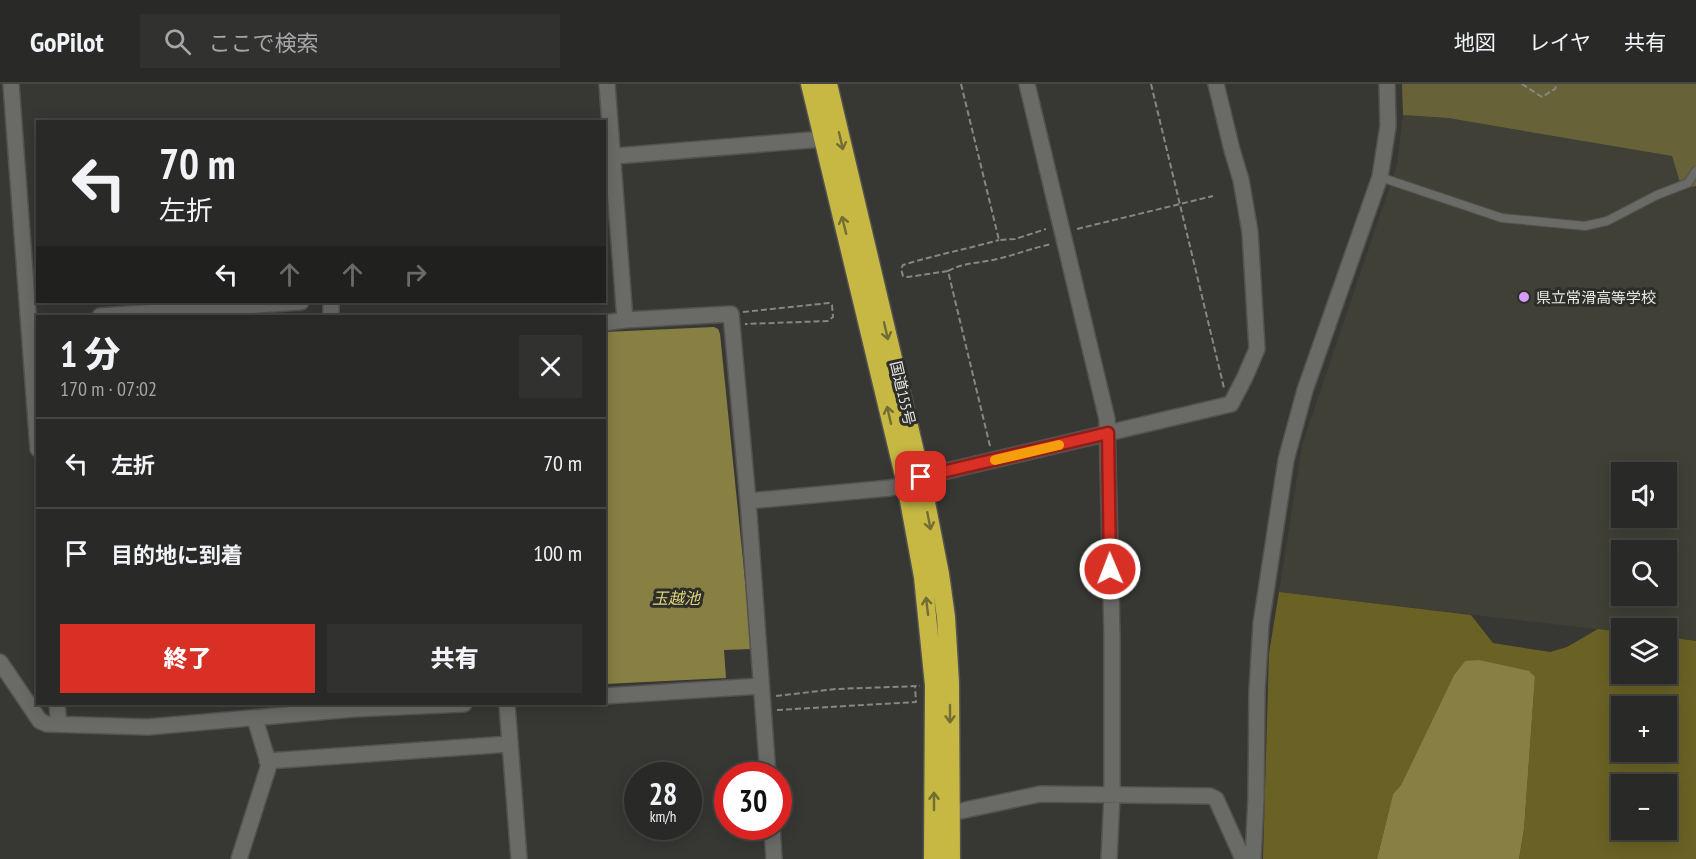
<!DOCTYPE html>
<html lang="ja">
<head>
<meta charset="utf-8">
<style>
  :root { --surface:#292927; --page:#31312f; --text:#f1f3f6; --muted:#a5a6a7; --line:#454544; --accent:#d93025 }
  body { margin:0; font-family:"PT Sans Narrow","Noto Sans JP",sans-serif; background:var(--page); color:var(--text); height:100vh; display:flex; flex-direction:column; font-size:22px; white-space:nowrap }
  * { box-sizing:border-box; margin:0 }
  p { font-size:20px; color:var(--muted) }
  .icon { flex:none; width:33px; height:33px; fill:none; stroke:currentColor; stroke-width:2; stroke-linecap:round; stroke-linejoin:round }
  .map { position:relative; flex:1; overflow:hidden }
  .drawer { position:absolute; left:36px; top:231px; width:570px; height:390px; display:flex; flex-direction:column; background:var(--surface); border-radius:0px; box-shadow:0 3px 15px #0003,0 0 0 2px var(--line) }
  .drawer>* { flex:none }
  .banner { position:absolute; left:36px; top:36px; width:570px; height:183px; border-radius:0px; box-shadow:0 3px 15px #0003,0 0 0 2px var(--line); background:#292927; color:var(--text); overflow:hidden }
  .fabs { position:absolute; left:1611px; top:378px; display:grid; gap:12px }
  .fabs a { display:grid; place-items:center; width:66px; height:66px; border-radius:0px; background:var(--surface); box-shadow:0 3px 15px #0003,0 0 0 2px var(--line); font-size:30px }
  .speed { position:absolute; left:624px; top:678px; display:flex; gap:12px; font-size:30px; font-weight:700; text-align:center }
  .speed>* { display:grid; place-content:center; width:78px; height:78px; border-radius:50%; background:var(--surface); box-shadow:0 3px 15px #0003,0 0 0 2px var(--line); line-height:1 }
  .speed small { font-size:15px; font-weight:400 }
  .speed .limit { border:9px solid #d22; background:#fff; color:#111 }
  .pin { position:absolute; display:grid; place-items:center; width:51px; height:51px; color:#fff; margin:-26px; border-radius:12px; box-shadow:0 3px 9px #0006 }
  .me { position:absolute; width:66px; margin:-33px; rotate:359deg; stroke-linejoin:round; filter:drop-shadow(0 0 4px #0008) }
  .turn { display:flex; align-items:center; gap:21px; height:126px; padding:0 24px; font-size:27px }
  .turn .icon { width:78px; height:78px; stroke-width:2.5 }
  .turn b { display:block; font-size:42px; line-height:51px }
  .lanes { display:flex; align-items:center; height:57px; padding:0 24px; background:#0003; justify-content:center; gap:30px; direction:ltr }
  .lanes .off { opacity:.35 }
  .round { display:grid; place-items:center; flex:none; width:63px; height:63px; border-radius:0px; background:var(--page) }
  .head { display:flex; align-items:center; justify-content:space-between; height:102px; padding:0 24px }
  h1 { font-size:36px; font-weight:800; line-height:45px }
  .action { display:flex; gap:12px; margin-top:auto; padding:12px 24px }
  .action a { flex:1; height:69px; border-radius:0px; background:var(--accent); color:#fff; font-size:24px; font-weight:800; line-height:69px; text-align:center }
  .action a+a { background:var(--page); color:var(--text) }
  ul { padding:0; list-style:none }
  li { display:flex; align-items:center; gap:18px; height:90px; padding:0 24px; border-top:2px solid var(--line) }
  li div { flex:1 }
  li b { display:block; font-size:22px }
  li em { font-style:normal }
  header { display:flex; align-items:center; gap:36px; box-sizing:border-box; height:84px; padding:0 30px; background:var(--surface); border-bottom:2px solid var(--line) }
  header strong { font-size:28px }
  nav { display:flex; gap:33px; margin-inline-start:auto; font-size:21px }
  .search { width:420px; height:54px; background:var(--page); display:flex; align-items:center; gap:15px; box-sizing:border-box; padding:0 21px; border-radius:0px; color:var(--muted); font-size:22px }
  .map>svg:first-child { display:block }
</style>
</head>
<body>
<header>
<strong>GoPilot</strong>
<div class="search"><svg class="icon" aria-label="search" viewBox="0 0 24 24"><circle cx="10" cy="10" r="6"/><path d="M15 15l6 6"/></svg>ここで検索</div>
<nav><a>地図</a><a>レイヤ</a><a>共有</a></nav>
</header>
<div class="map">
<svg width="1696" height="775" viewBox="0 0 1696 775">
  <rect width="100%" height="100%" fill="#373734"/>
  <path fill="#404037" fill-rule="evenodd" d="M1403 31 1448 34 1672 72 1682 105 1696 102V557L1667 553 1666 544H1622L1621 548 1279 508 1302 361 1397 81ZM1622 388H1666V434H1622ZM1622 466H1666V512H1622Z"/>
  <path fill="#676238" d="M1402 0H1696V102L1682 105 1672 72 1448 34 1403 31Z"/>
  <path fill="#6a6224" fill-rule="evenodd" d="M1279 508 1471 531 1493 559 1550 568 1567 563 1598 545 1621 548 1622 590H1666L1667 553 1696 557V775H1519L1524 745 1535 593 1465 577 1454 591 1401 701 1393 710 1377 775H1263L1269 569ZM1622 622H1666V668H1622ZM1622 700H1666V746H1622Z"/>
  <path fill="#888043" d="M714 243 718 245 720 250 752 565 724 566 726 594 605 600V248Z
    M1479 576 1529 587 1535 593 1524 745 1519 775H1377L1393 710 1401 701 1454 591 1465 577Z"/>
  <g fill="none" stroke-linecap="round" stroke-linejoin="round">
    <defs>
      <path id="lane" d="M1380 93 1502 134 1585 142 1607 137 1657 111 1688 99 1696 87"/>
      <path id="street" d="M11 0 38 365
        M607 0 625 236
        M1027 0 1107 335 1112 552V711L1109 775
        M604 73 823 55
        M100 232 301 218
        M331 232V218
        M604 239 625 236 731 230 748 417 768 692
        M921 393 1231 320 1245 293 1257 265 1250 148 1241 96 1232 66 1216 0
        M748 417 890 404 906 400
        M0 578 40 637 47 640 148 643 353 625 464 620
        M604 612 761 602
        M57 620 59 640
        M507 620 519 775
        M267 677 510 660
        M951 729 1040 710 1210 712 1216 715 1243 775
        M772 742 774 775
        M239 775 269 681 255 635"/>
      <path id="secondary" d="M1253 775 1256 714 1257 607 1261 540 1286 376 1305 306 1380 93 1388 42 1387 0"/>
      <path id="highway" d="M810 0 906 400 923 493 934 601 933 775
        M828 0 921 393 940 490 946 533 950 599 951 775"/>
    </defs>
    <use href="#lane" stroke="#535251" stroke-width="10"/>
    <use href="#street" stroke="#535251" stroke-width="18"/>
    <use href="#secondary" stroke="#535251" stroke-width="18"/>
    <use href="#highway" stroke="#535251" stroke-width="21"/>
    <path stroke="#868683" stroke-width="2" stroke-dasharray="6 3" stroke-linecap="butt" d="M961 0 999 156 1015 155 1046 145
      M1151 0 1224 304
      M1522 0 1542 13 1555 5 1557 0
      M1077 145 1213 112
      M948 187C963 179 977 179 993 176 1013 172 1031 164 1052 160
      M743 228 829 219 832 221 833 233 828 237 745 240
      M990 362 948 187 908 193 903 192 901 185 903 181C935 171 967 165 999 156
      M776 612 836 605 920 602
      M777 626 916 618 915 603"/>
    <use href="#lane" stroke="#6a6a67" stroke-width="8"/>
    <use href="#street" stroke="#6a6a67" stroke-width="15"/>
    <use href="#secondary" stroke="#6a6a67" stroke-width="15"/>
    <use href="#highway" stroke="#c6b843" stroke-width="18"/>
  </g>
  <defs><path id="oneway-shaft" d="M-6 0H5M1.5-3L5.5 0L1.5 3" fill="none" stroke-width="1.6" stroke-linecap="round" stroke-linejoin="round" transform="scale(1.5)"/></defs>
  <g stroke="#726c35">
    <use href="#oneway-shaft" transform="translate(841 57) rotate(77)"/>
    <use href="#oneway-shaft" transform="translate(844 141) rotate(-104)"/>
    <use href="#oneway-shaft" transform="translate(886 247) rotate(77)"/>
    <use href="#oneway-shaft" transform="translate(889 331) rotate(-103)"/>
    <use href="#oneway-shaft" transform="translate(929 437) rotate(79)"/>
    <use href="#oneway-shaft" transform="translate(927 522) rotate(-97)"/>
    <use href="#oneway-shaft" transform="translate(950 630) rotate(90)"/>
    <use href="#oneway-shaft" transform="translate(934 717) rotate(-90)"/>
  </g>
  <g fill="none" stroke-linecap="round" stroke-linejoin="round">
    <defs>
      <path id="route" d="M921 393 1108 349 1110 485"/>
    </defs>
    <use href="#route" stroke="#8d1f18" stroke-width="15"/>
    <use href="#route" stroke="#d93025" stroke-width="10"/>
    <path stroke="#f59e0b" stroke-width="10" d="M995 376 1059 361"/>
  </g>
  <circle fill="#d89af8" stroke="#2d2d2a" stroke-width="2" cx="1524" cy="213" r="6"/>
  <g text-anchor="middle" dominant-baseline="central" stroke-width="6" stroke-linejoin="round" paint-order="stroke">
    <g font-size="15" fill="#e8e7e6" stroke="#2d2d2a" text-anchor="start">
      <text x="1536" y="213">県立常滑高等学校</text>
    </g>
    <g font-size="15" fill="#e8e7e6" stroke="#2d2d2a">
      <text transform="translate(903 309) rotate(77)">国道155号</text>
    </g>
    <g font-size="16" font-style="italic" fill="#dfd479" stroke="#2d2d2a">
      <text x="676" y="514">玉越池</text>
    </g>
  </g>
</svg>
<div class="fabs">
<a><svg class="icon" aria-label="sound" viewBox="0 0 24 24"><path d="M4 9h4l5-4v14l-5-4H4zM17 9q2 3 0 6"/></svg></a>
<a><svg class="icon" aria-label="search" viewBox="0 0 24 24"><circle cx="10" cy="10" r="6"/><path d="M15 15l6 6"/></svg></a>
<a><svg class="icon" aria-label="layers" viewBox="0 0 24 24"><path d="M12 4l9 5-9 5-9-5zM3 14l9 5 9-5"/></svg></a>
<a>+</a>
<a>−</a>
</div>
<div class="speed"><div>28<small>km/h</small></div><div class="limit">30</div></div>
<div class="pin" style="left:921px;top:393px;background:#d93025"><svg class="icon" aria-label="arrive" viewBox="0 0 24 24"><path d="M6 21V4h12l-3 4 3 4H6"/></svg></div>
<svg class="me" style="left:1110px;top:485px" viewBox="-20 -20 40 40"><circle r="17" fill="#d93025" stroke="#fff" stroke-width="3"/><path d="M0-11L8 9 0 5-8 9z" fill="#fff"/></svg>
<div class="banner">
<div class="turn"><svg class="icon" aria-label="left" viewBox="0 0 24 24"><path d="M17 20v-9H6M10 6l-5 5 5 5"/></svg><div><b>70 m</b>左折</div></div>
<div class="lanes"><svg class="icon" aria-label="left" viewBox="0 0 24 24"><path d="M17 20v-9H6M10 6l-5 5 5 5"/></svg><svg class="icon off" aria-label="ahead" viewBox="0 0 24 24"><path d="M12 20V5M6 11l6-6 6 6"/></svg><svg class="icon off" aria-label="ahead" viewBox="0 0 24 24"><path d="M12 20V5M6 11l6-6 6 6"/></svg><svg class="icon off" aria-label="right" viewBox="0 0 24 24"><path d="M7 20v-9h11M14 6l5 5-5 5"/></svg></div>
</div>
<section class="drawer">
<div class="head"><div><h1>1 分</h1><p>170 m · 07:02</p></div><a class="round"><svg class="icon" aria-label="close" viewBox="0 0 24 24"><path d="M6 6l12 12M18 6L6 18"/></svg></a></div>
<ul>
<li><svg class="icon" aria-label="left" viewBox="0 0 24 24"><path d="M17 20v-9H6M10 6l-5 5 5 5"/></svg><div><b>左折</b></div><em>70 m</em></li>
<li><svg class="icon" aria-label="arrive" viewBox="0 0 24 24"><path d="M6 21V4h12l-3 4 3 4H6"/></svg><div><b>目的地に到着</b></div><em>100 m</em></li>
</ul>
<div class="action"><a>終了</a><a>共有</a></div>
</section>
</div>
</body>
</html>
